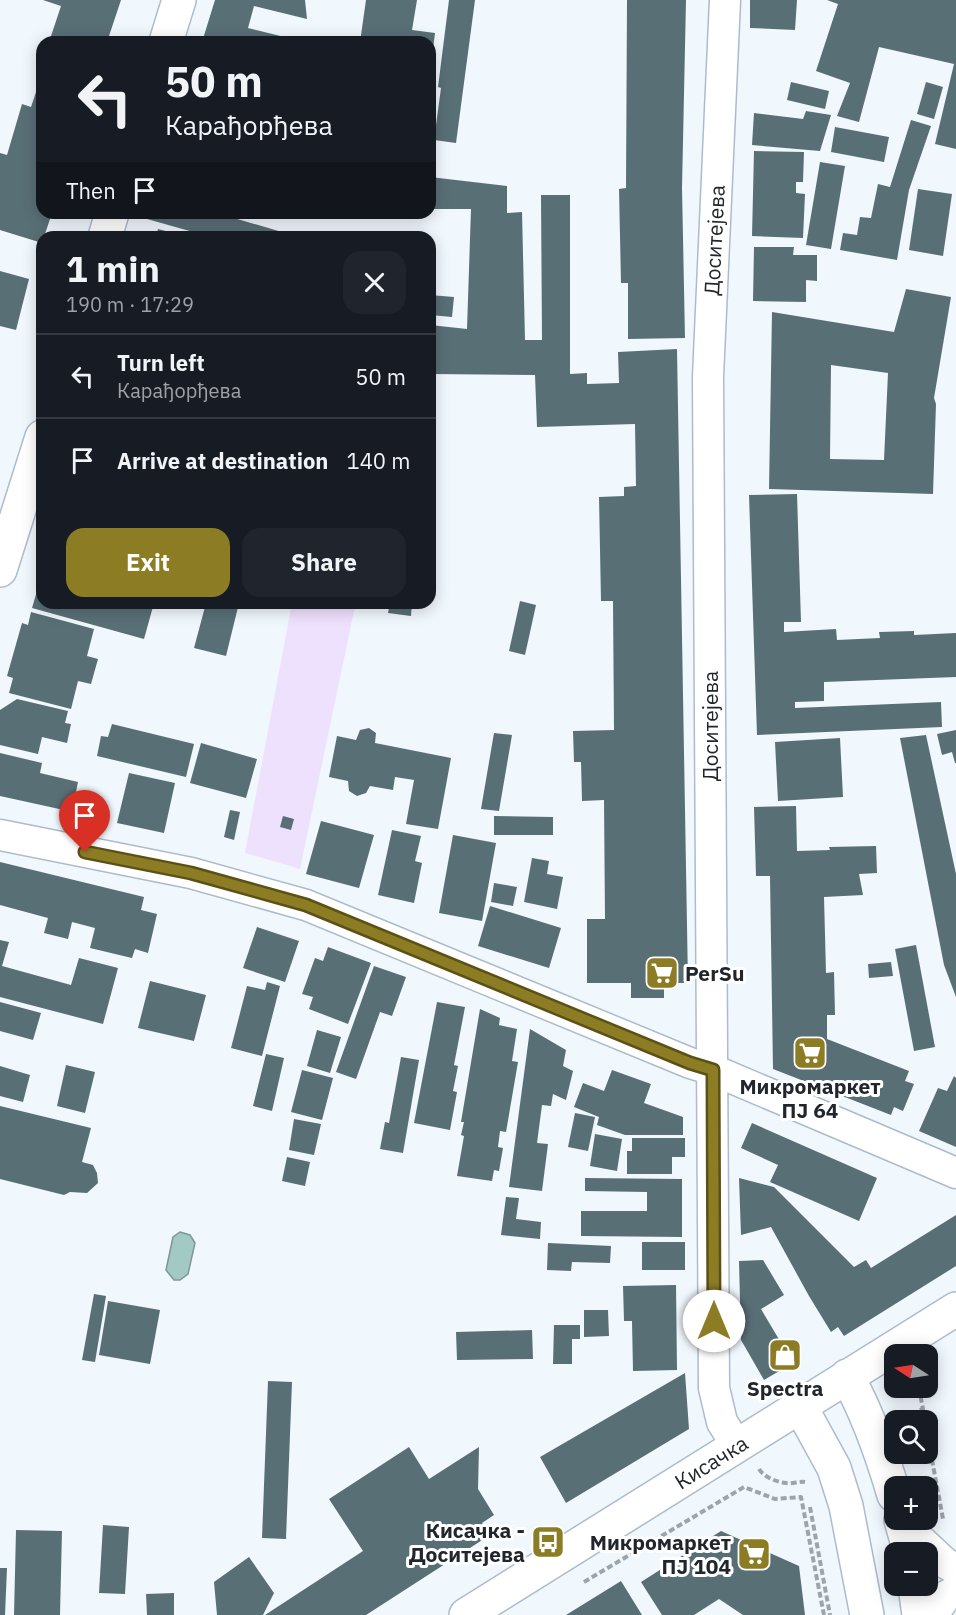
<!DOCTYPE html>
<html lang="en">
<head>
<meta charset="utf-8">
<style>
  :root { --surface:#171b24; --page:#20242c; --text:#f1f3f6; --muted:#9ea1a6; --line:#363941; --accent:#8c7d24 }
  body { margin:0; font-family:"IBM Plex Sans",sans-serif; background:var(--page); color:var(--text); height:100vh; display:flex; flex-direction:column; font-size:22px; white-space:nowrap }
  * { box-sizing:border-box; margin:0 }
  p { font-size:20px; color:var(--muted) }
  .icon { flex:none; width:33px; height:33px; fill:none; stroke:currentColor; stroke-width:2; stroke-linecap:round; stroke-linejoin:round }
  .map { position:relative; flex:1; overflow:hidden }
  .sheet { position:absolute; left:36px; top:231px; width:400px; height:378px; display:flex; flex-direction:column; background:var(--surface); border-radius:18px; box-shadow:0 3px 15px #0003 }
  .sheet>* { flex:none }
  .top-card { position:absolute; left:36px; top:36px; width:400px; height:183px; border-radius:18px; box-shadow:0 3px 15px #0003; background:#171b24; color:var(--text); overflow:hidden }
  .needle { width:39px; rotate:282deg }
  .controls { position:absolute; left:884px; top:1344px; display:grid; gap:12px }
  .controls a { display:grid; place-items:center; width:54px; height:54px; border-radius:12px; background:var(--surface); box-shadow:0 3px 15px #0003; font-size:30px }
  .pin { position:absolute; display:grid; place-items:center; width:51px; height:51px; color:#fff; margin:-62px -26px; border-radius:50% 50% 50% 0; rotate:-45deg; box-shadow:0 0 6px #0007 }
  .pin .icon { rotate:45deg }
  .me { position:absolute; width:66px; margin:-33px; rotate:0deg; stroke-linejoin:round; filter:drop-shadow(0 0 4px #0008) }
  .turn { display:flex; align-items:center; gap:21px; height:126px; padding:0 30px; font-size:27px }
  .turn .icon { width:78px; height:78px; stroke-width:2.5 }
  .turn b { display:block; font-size:42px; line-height:51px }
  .then { display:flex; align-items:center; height:57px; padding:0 30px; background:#0003; gap:12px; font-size:22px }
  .round { display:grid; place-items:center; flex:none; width:63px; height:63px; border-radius:18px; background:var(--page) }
  .overview { display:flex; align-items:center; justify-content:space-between; height:102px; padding:0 30px }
  h1 { font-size:36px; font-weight:800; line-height:45px }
  .primary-button { display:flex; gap:12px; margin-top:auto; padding:12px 30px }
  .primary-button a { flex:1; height:69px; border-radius:18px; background:var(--accent); color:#fff; font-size:24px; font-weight:800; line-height:69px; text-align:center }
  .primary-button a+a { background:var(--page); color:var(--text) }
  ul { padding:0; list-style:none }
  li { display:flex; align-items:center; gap:18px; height:84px; padding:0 30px; border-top:2px solid var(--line) }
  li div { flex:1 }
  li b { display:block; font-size:22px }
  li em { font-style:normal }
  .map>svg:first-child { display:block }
</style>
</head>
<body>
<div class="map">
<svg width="956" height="1615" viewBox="0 0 956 1615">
  <rect width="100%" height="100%" fill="#f0f7fd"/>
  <path fill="#eee1fd" d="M292 603H343L355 606 300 869 245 853Z"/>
  <path fill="#a3c9c5" stroke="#7c9897" stroke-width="1.5" d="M180 1232 190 1235 195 1243 188 1274 180 1280H174L166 1270 173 1237Z"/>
  <path fill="#596f76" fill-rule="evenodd" d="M43 0H121L107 42H49L61 6Z
    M215 0H305L307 19 254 6 248 28 305 42H202Z
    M366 0H417L412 30 435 33 432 57 430 42H360Z
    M449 0H475L456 143 434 140 441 88 438 87Z
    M627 0H686L682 188 685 338 628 339V283H621L619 189 626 188Z
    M750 0H797L795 30 750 28Z
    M827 0H956V149L935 144 954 64 879 47 859 122 837 116 850 83 816 71 838 4Z
    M791 82 829 91 825 109 787 100Z
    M926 82 943 87 934 119 917 114Z
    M39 83 42 84V213H52L44 237H42V243L0 230V153L7 155 22 104 31 107Z
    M806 111 831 115 820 151 752 145 754 113 803 119Z
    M911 120 931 126 909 190 897 260 840 250 843 233 857 235 860 217 871 218 878 184 890 187Z
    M835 127 889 137 884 162 831 152Z
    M754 151 804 152 803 182H796V193L805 194 803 238 752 236Z
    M820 162 845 166 831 249 806 245Z
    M430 177 507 186V213L522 212 525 340H542L541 195H570V374L587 373V384L619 383 618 352 677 349 688 983H664V998H631V983H587V919H605L604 800 582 801 581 762H574L573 731 614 730 613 601H601L599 497 624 496V487L636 486 635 424 537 427 535 375 430 374V325L467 329 471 209H430Z
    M918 189 952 194 943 256 909 250Z
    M149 213H217L299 237H211L147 219Z
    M158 229 185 236V237H156Z
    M754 247H794L793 255H817V281L806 280V302L753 301Z
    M0 271 29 279 16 330 0 326Z
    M906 289 951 297 934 398 936 404 933 494 769 489 772 312 894 332ZM831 365 888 373 884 460 830 459Z
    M430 295 454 297 452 317 430 315Z
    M797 494 801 622H784V632L836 629 837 640 880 638 879 632 914 631V635L956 633V677L824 682V701L795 702V708L941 702 942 727 757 735 749 495Z
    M42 574V603H154L144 639 32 608Z
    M520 601 536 605 525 655 509 651Z
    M206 603H239L226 656 194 648Z
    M390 603H412L411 616 388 613Z
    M31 612 94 629 87 656 98 659 91 684 78 681 71 709 9 693 13 678 7 676 22 623 28 625Z
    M17 699 68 711 65 723 71 724 67 743 42 737 38 754 0 745V710Z
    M112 724 194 744 186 777 97 756 101 736 108 737Z
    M369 728 376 733 375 743 451 758 438 829 406 824 414 780 395 777 393 790 370 786 366 793 357 796 349 791 348 781 329 777 337 736 356 740 360 730Z
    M956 730V763H955L952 752 942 755 937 734Z
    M494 733 512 735 499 811 481 809Z
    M926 735 956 874V997L944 965 900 738Z
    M840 738 843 797 778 801 775 742Z
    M201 743 257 759 246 798 190 783Z
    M0 753 42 763 40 773 78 782 76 792 87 795 82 814 0 796Z
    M129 773 175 783 164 833 117 823Z
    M796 806 797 851 830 850 829 847 876 846 877 873 859 874 863 895 824 897 826 973 834 972 835 1015H827V1039L909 1071 905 1081 914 1084 903 1111 894 1107 891 1115 773 1069 770 876H756L754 807Z
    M230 810 240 812 234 840 224 837Z
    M283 816 294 819 291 830 280 827Z
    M494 816 553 817V835H494Z
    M321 821 374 835 359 888 306 874Z
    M392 830 421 836 415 861 422 863 414 903 378 895Z
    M453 835 496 843 482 921 439 913Z
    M532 858 549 861 547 874 563 877 557 909 524 902Z
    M0 862 144 897 141 910 157 914 148 953 135 949 132 958 90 948 95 928 72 922 68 939 44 933 48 918 0 905Z
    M494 883 517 887 513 906 491 902Z
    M490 906 561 928 549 968 478 946Z
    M257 927 299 941 285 982 243 968Z
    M0 940 9 942 2 966 71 985 79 958 118 968 103 1024 0 997Z
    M916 945 935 1047 914 1051 895 949Z
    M328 947 371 963 348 1024 309 1009 313 997 302 994 315 958 323 961Z
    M891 962 893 976 869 978 868 964Z
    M374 966 406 977 392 1016 380 1012 356 1079 336 1072Z
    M150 981 206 995 194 1041 138 1028Z
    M267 982 280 986 262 1056 231 1048 247 986 265 990Z
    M0 1002 41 1013 33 1040 0 1031Z
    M437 1002 465 1007 454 1065 458 1066 453 1091 457 1092 450 1130 414 1123Z
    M480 1009 500 1018 499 1025 517 1029 512 1061 518 1062 506 1132 500 1131 498 1147 503 1148 499 1171 494 1170 492 1181 457 1176 464 1136 461 1135 464 1122H461Z
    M530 1029 566 1050 563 1066 573 1071 566 1100 553 1094 551 1106 542 1105 537 1143 548 1144 542 1191 509 1187Z
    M317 1030 341 1037 330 1073 307 1066Z
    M266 1054 284 1058 272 1111 253 1106Z
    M401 1057 419 1060 403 1153 380 1149 385 1122 389 1123Z
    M66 1065 95 1072 85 1113 57 1106Z
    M0 1066 30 1075 23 1102 0 1096Z
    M302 1070 333 1078 322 1120 291 1112Z
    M612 1070 651 1084 644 1103 683 1117V1135H625L597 1125 599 1117 574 1107 583 1083 604 1091Z
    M954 1076 956 1078V1147L919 1131 938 1088 947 1091Z
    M0 1106 91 1128 82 1162 93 1165 97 1173 98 1183 87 1193 70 1192 64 1195 0 1179Z
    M575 1113 595 1117 588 1151 568 1147Z
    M294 1119 321 1124 314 1155 289 1150Z
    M752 1123 877 1178 859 1221 770 1182 778 1165 741 1148Z
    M595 1134 622 1139 617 1171 590 1166Z
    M632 1138H685V1157H672V1174H627V1151H632Z
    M287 1157 310 1162 305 1186 282 1181Z
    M585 1178 682 1179V1237L581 1236V1211H647V1192L585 1191Z
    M739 1178 774 1187 854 1267 866 1260 871 1268 956 1215V1266L844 1336 838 1327 831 1332 809 1296 771 1227 741 1235Z
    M506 1197 519 1198 516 1219 541 1222 540 1239 501 1235Z
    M642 1242H685V1270H642Z
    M548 1243 611 1246 610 1263 572 1262 571 1271 547 1270Z
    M763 1260 784 1295 761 1309 793 1363 764 1380 741 1340 739 1261Z
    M676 1285 677 1370 633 1371 632 1321H624L623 1286Z
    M94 1294 106 1296 95 1362 82 1360Z
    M108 1301 160 1310 150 1364 99 1355Z
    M584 1310H608L609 1336 584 1337Z
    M554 1325H580V1339H572V1364H553Z
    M532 1330 533 1359 457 1360 456 1332Z
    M685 1373 689 1429 566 1503 540 1457Z
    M268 1381 292 1382 286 1539 262 1538Z
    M409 1447 429 1479 479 1447 478 1489 494 1515 482 1523 490 1535 366 1615H265L363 1551 329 1499Z
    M103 1525 129 1527 125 1594 99 1593Z
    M16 1530 62 1531 60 1615H14Z
    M721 1531 799 1566 805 1615H743L719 1599 694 1615H662L641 1582Z
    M249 1557 274 1593 263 1615H217L214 1582Z
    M0 1568H7L5 1615H0Z
    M621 1581 642 1615H566Z
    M174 1593V1615H147L146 1594Z"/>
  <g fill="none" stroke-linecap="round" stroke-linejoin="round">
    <defs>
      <path id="minor" d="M725 0 708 377 714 1388 722 1422 737 1446
        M0 835 191 873 306 905 690 1063 713 1070 956 1173
        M903 1524 945 1563 956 1569
        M933 1615 946 1596 956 1591"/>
      <path id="tertiary" d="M166 42 179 0
        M105 237 112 213
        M0 570 42 437
        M847 1376C868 1414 882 1454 894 1495
        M800 1406 834 1468 846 1506 867 1615
        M901 1520 910 1552
        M915 1586 919 1615
        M466 1615 956 1309"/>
    </defs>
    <use href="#minor" stroke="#acbccc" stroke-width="33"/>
    <use href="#tertiary" stroke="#acbccc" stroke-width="36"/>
    <path stroke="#9da4aa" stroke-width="4" stroke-dasharray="6 3" stroke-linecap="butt" d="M919 1388 925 1420
      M905 1420 922 1409
      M927 1433 943 1519
      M759 1469C764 1477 776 1482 786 1483 792 1484 800 1481 805 1482
      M810 1507 830 1615
      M584 1582 744 1487 775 1499 801 1497 824 1615"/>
    <use href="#minor" stroke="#fff" stroke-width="30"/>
    <use href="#tertiary" stroke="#fff" stroke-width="33"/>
  </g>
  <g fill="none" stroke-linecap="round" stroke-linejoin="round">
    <defs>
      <path id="route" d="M85 852 191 873 306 905 690 1063 713 1070 714 1321"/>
    </defs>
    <use href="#route" stroke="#5b5117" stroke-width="15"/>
    <use href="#route" stroke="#8c7d24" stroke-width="10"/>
  </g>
  <defs>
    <symbol id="supermarket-square" viewBox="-11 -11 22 22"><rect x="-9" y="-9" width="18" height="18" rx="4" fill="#8c7d24" stroke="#fff"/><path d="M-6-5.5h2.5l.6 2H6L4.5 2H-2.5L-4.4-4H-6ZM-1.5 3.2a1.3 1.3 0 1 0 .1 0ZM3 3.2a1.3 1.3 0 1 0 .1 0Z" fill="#fff"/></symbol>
    <symbol id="shop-square" viewBox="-11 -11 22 22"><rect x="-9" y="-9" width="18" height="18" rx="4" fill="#8c7d24" stroke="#fff"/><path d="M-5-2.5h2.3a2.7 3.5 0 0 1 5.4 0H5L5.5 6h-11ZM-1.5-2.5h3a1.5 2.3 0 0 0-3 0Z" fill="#fff"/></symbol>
    <symbol id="bus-square" viewBox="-11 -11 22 22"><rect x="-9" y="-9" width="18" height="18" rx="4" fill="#8c7d24" stroke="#fff"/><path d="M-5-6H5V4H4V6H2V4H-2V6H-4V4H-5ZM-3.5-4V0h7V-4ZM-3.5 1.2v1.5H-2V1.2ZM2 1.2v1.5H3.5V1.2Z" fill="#fff"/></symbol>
  </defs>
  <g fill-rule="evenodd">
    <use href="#supermarket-square" x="643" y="954" width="38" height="38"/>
    <use href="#supermarket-square" x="791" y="1034" width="38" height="38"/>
    <use href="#shop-square" x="766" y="1336" width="38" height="38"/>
    <use href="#bus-square" x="529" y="1523" width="38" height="38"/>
    <use href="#supermarket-square" x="735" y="1535" width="38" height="38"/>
  </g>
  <g text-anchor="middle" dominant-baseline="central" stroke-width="6" stroke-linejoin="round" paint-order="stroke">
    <g font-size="21" fill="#20262c" stroke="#fff">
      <text transform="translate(714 240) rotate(-87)">Доситејева</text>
      <text transform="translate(710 726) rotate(-90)">Доситејева</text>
      <text transform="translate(711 1462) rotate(-32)">Кисачка</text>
    </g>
    <g font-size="21" font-weight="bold" fill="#20262c" stroke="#fff">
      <text x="685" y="973" text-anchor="start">PerSu</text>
      <text x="810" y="1086">Микромаркет<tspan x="810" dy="24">ПЈ 64</tspan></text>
      <text x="785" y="1388">Spectra</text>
      <text x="525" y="1530" text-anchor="end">Кисачка -<tspan x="525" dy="24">Доситејева</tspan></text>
      <text x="731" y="1542" text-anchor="end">Микромаркет<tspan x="731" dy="24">ПЈ 104</tspan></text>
    </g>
  </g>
</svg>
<div class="controls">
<a><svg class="needle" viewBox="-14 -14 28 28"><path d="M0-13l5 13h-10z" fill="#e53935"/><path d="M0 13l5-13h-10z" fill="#9ea1a6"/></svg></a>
<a><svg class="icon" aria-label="search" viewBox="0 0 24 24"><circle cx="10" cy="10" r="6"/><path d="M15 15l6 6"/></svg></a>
<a>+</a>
<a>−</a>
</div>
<div class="pin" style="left:85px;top:852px;background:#d93025"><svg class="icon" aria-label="arrive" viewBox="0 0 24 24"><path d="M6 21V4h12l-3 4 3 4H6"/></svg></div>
<svg class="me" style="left:714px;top:1321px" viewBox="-20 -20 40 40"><circle r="19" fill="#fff"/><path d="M0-13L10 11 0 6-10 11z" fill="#8c7d24"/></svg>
<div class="top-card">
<div class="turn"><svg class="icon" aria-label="left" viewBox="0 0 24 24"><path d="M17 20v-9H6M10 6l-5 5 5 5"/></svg><div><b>50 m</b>Карађорђева</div></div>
<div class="then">Then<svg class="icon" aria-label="arrive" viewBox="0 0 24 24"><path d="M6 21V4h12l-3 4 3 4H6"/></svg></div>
</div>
<section class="sheet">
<div class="overview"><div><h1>1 min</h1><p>190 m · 17:29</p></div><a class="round"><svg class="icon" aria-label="close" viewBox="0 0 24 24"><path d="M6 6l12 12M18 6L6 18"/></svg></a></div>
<ul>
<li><svg class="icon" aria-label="left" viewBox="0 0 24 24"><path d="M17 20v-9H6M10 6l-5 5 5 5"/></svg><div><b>Turn left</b><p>Карађорђева</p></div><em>50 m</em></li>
<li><svg class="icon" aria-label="arrive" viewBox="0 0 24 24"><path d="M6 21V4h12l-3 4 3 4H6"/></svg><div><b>Arrive at destination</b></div><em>140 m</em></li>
</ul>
<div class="primary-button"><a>Exit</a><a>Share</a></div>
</section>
</div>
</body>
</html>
